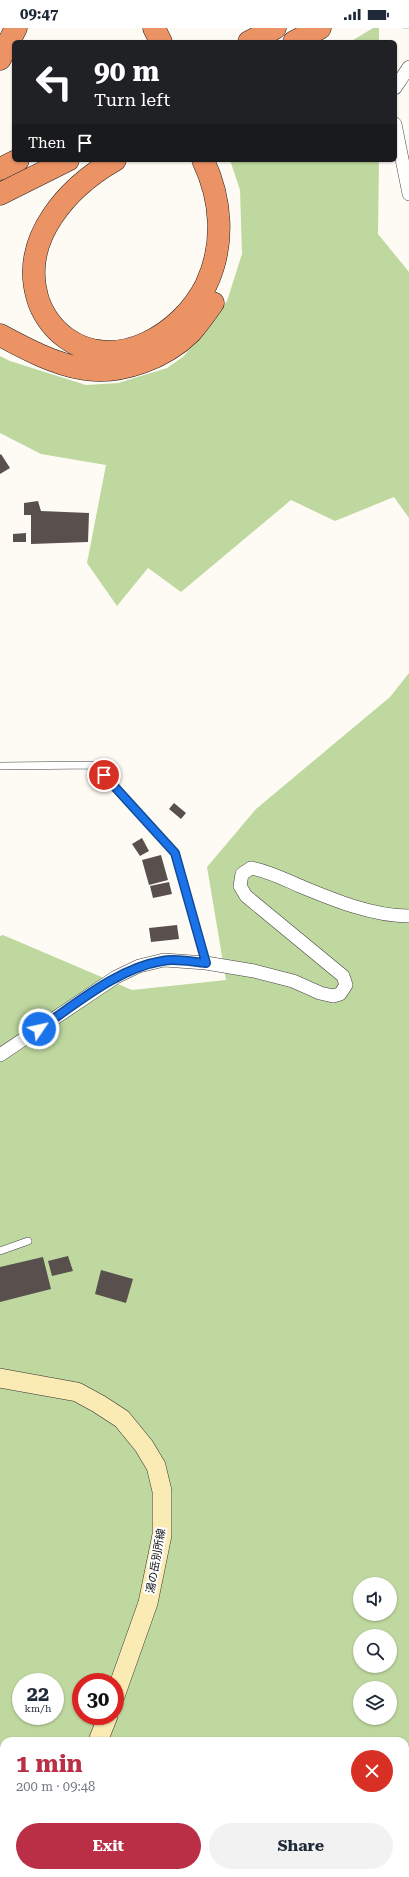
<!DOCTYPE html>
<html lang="en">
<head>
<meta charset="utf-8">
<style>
  :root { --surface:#fff; --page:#f2f2f3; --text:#1f2937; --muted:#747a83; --accent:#ba2f46 }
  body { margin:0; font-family:"Roboto Serif","Noto Sans JP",serif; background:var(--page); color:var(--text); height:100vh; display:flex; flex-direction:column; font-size:15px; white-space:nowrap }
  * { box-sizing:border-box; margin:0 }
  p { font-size:13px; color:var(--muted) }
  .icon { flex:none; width:22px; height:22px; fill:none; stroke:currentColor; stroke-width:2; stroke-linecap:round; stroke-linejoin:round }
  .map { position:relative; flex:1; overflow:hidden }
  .side { position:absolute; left:0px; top:1709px; width:409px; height:140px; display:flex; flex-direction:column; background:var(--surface); border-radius:12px 12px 0 0; box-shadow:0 1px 3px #0004 }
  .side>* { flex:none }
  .top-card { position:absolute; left:12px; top:12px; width:385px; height:122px; border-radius:6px; box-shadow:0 1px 3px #0004; background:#202124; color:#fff; overflow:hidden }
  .fabs { position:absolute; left:353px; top:1549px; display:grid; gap:8px }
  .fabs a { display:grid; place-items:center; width:44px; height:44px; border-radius:50%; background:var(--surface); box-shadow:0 1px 3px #0004; font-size:20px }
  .speed { position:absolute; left:12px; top:1645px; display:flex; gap:8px; font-size:20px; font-weight:700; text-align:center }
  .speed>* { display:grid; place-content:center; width:52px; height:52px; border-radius:50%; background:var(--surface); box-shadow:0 1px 3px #0004; line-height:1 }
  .speed small { font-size:10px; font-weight:400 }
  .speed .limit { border:6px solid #d22; background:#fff; color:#111 }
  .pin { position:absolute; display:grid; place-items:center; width:34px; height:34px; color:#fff; margin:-17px; border:2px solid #fff; border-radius:50%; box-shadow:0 1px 4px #0007 }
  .me { position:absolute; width:44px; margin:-22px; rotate:56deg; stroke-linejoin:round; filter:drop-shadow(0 0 3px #0008) }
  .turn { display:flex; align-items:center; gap:14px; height:84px; padding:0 16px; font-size:18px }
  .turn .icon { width:52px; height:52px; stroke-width:2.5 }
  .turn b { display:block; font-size:28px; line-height:34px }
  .then { display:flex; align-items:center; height:38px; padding:0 16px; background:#0003; gap:8px; font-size:15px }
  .round { display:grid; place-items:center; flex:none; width:42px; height:42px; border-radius:21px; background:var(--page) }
  .headline { display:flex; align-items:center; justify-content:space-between; height:68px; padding:0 16px }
  h1 { font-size:24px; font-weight:700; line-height:30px; color:var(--accent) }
  .button { display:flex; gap:8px; margin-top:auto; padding:8px 16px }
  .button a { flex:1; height:46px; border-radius:24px; background:var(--accent); color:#fff; font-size:16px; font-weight:700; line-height:46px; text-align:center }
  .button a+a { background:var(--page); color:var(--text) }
  .status { display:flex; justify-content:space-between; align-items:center; height:28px; padding:0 20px; background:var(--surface); direction:ltr }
  .status svg { height:11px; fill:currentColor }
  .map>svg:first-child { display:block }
</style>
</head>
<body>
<div class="status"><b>09:47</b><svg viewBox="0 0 49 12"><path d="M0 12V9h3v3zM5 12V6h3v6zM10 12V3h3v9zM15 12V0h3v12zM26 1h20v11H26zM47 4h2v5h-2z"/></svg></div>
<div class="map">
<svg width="409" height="1849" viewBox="0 0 409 1849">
  <rect width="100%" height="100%" fill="#fefbf4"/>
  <path fill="#bfd89f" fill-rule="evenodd" d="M373 0H379V14H350Z
    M230 132H379L378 206 409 244V490L394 469 335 493 291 472 181 564 148 540 117 578 87 535 106 437 41 426 0 405V328L10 333 86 357 118 355 167 340 184 328 227 273 242 226 240 162Z
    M409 645V1849H0V908L3 907 132 962 226 952 207 839 256 781 390 669ZM360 1556H390V1586H360ZM360 1608H390V1638H360ZM21 1654H55V1688H21ZM81 1654H115V1688H81ZM360 1660H390V1690H360ZM4 1713H405V1845H4Z"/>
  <path fill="#59504d" d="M1 426 10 440 0 446V427Z
    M38 473 41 483 89 485 88 514 31 516V487H24V475Z
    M26 505V514H13V506Z
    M174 775 186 785 181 791 169 781Z
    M142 810 149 823 140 828 132 816Z
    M161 827 168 852 149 857 142 832Z
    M169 854 172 866 153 870 150 858Z
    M177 897 179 911 151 914 149 900Z
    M68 1228 73 1243 52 1248 48 1233Z
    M43 1229 51 1261 0 1274V1239Z
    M101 1242 133 1251 126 1275 95 1266Z"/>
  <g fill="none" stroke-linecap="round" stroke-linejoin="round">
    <path stroke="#dad8d2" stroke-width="13" stroke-dasharray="13 6" stroke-linecap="butt" d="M409 0V1"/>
    <defs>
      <path id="service" d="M0 738 95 737 175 825 206 935
        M0 1223 28 1213"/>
      <path id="minor" d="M395 60 409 39
        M395 96 409 166
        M0 1027 116 949 139 938 164 932 206 935 254 943 293 953 320 965 333 968 340 966 346 957 343 948 246 868 240 858 242 846 251 840C268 843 284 851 300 858 334 872 372 888 409 888"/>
      <path id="secondary" d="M0 1350 77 1364 99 1376 122 1391 144 1418 156 1438 162 1463V1507L148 1575 115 1668
        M98 1713 108 1688
        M0 1835 4 1831"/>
      <path id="motorway" d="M154 0 161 14
        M249 14 275 0
        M294 14 320 0
        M0 31 16 0
        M115 132C68 159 21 210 37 268 41 284 52 300 66 310 116 346 182 306 206 257 225 217 222 172 203 132
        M0 141 18 132
        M0 166 68 132
        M0 307C26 321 54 336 84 341 121 347 165 330 191 304 199 295 206 285 213 275"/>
    </defs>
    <use href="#service" stroke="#434343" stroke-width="8"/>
    <use href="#minor" stroke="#434343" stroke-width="14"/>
    <use href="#secondary" stroke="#323232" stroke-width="20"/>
    <use href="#motorway" stroke="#212121" stroke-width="23"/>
    <use href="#service" stroke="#fff" stroke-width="7"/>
    <use href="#minor" stroke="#fff" stroke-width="13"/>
    <use href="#secondary" stroke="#faeab3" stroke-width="19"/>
    <use href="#motorway" stroke="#ec9365" stroke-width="22"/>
  </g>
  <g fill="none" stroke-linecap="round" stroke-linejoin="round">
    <defs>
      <path id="route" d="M39 1001C76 976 118 940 162 933 176 930 192 934 206 935L175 825 104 747"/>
    </defs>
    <use href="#route" stroke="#114b97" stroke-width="10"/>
    <use href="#route" stroke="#1a73e8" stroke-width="7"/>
  </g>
  <g text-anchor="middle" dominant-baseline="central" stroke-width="4" stroke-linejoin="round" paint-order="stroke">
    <g font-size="11" fill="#101010" stroke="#fff">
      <text transform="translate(156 1533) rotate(-80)">湯の岳別所線</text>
    </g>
  </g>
</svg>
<div class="fabs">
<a><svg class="icon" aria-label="sound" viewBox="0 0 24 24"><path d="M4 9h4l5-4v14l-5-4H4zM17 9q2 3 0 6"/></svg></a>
<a><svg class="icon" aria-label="search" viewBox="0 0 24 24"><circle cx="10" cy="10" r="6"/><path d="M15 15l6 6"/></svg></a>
<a><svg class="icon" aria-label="layers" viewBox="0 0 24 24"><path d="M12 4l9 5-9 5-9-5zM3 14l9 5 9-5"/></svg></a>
</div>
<div class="speed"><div>22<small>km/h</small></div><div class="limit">30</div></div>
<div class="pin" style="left:104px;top:747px;background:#d93025"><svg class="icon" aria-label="arrive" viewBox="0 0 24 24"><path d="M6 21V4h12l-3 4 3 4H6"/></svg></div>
<svg class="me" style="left:39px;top:1001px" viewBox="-20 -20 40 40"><circle r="17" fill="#1a73e8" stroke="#fff" stroke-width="3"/><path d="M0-11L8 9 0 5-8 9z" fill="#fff"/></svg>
<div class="top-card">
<div class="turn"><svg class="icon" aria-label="left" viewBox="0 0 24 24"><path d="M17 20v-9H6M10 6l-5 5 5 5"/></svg><div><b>90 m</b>Turn left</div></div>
<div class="then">Then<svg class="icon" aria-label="arrive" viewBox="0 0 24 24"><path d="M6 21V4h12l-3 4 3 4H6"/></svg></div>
</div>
<section class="side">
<div class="headline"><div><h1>1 min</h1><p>200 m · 09:48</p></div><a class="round" style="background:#d93025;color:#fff"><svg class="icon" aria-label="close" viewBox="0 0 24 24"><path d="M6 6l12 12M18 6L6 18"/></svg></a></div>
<div class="button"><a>Exit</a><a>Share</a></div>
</section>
</div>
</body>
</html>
